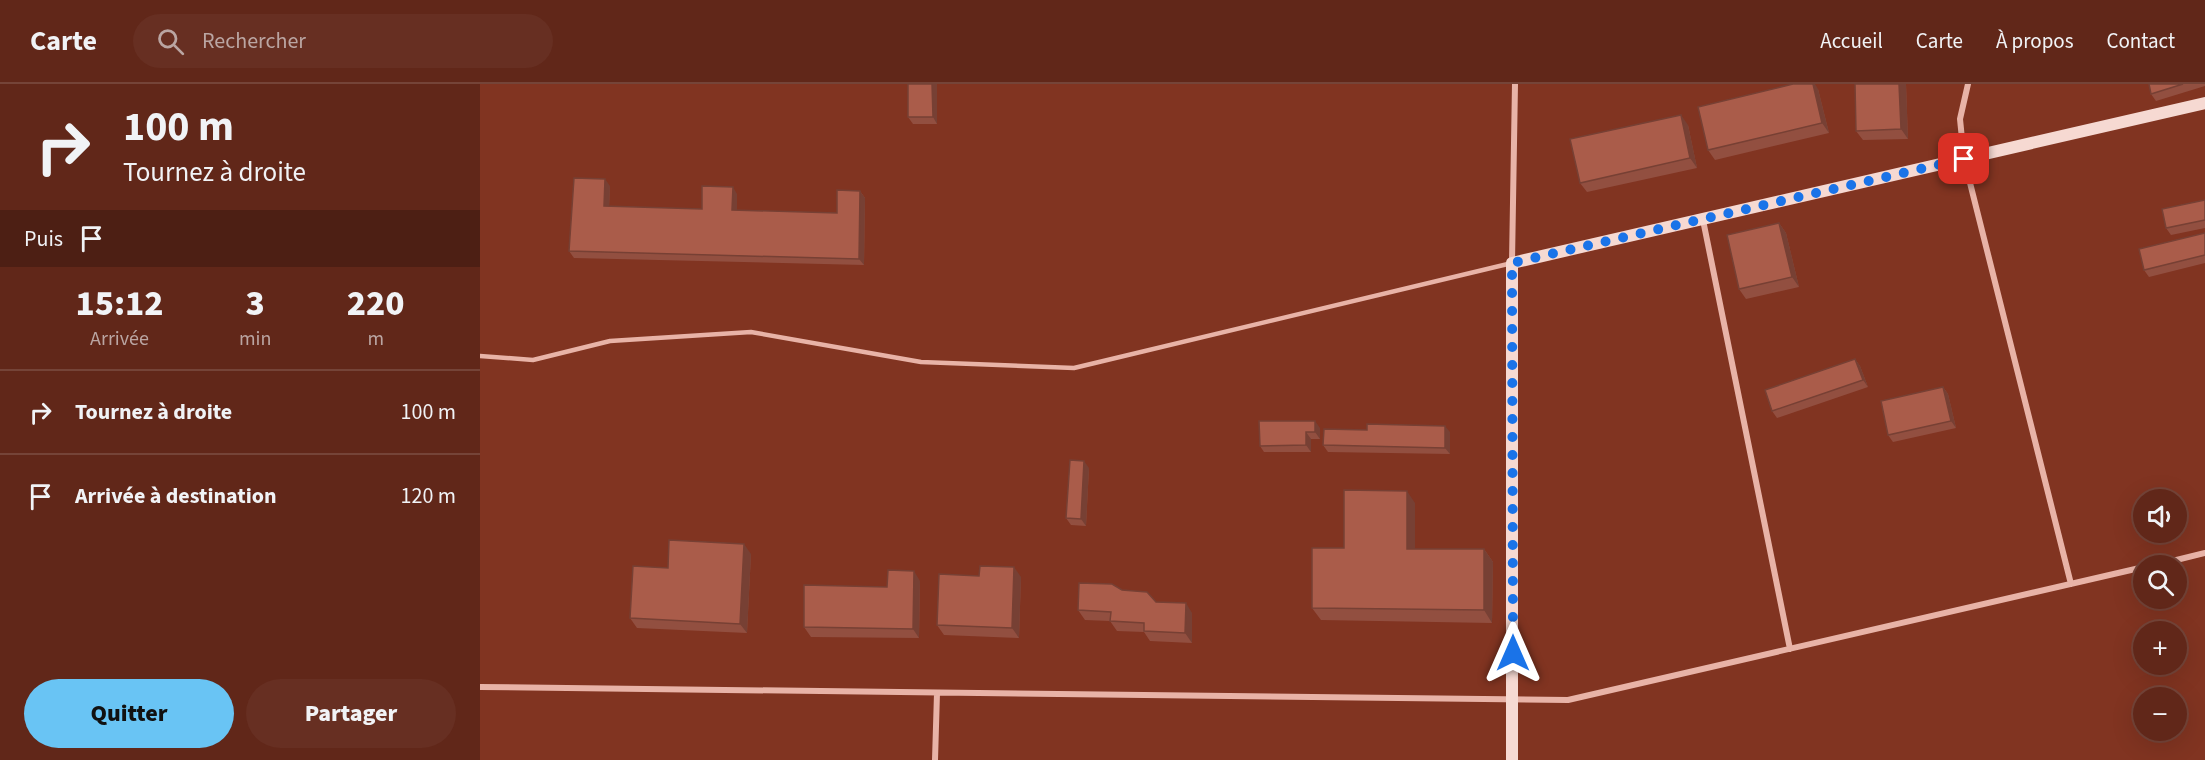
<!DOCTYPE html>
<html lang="fr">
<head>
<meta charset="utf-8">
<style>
  :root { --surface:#612719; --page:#672f22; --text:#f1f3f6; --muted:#baa5a2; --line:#754438; --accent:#69c4f4 }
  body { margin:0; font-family:"Source Sans 3",sans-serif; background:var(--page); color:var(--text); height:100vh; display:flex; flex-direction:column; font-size:22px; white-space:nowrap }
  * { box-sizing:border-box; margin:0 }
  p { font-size:20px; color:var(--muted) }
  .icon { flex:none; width:33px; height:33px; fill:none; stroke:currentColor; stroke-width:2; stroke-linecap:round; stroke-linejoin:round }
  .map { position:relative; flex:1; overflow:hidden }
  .drawer { display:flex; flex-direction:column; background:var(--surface); width:480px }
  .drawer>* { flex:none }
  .banner { background:#612719; color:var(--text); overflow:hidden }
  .controls { position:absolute; left:1653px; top:405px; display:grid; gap:12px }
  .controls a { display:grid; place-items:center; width:54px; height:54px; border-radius:50%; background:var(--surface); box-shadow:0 6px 24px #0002,0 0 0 2px var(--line); font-size:30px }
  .pin { position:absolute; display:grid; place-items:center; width:51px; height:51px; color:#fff; margin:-26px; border-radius:12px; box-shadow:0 3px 9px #0006 }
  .me { position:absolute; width:66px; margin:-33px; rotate:0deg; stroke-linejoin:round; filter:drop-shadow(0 0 4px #0008) }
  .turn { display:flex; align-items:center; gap:21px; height:126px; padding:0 24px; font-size:27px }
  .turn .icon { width:78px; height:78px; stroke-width:2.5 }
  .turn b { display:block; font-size:42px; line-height:51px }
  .then { display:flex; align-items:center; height:57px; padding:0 24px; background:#0003; gap:12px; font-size:22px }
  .eta { display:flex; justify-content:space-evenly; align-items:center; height:102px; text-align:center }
  .eta b { font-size:36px; font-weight:800; line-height:42px }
  .cta { display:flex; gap:12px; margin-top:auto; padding:12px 24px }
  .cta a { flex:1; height:69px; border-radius:36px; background:var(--accent); color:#111; font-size:24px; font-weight:800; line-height:69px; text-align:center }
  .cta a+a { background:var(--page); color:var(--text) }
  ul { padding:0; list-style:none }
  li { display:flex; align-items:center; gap:18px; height:84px; padding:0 24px; border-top:2px solid var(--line) }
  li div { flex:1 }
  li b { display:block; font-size:22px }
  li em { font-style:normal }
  header { display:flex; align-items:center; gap:36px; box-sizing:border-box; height:84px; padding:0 30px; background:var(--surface); border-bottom:2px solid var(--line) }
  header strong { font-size:28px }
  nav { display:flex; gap:33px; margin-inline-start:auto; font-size:21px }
  .search { width:420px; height:54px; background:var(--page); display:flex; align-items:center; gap:15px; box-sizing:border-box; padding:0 21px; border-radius:33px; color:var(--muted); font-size:22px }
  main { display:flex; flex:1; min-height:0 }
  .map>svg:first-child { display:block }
</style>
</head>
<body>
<header>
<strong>Carte</strong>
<div class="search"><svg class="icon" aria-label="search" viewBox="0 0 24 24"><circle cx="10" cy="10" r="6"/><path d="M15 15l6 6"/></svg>Rechercher</div>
<nav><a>Accueil</a><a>Carte</a><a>À propos</a><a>Contact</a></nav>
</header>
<main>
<section class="drawer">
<div class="banner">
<div class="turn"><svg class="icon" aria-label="right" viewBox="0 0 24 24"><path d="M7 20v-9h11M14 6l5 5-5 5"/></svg><div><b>100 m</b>Tournez à droite</div></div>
<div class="then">Puis<svg class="icon" aria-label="arrive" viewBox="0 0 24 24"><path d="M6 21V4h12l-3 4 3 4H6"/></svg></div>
</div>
<div class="eta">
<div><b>15:12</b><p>Arrivée</p></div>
<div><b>3</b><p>min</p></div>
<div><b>220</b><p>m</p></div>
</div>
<ul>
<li><svg class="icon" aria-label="right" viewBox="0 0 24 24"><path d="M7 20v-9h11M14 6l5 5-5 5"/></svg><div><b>Tournez à droite</b></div><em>100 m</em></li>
<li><svg class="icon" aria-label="arrive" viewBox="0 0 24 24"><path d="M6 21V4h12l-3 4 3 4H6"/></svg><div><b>Arrivée à destination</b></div><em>120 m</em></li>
</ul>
<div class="cta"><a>Quitter</a><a>Partager</a></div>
</section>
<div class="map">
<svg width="1725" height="676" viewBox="0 0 1725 676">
  <rect width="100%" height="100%" fill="#813421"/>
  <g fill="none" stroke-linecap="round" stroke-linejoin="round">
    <path stroke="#e8b3a7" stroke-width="4.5" d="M0 272 53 276 130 257 271 248 441 278 594 284 1032 179"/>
    <path stroke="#e8b3a7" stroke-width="6" d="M1488 0 1480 35 1484 75 1591 500
      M1223 136 1310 565
      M1032 178 1035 0
      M1672 482 1725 469
      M0 603 1088 616 1664 483
      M455 676 457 609"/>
    <path stroke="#f6d9d2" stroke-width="12" d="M1032 676V179L1725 19"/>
  </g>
  <path fill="#924f40" d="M457 0V40H433L428 33Z
    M1426 0 1428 55 1383 56 1376 47Z
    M1669 0H1725V2L1676 17 1671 10Z
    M1338 5 1349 49 1235 76 1228 66Z
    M1208 41 1217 84 1107 108 1100 99Z
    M130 102 129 122 222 125 257 110V126L357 129 380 107 385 114 384 181 94 174 89 167Z
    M1725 116V144L1691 151 1686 144Z
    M1299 139 1306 149 1319 203 1266 215 1259 205Z
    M1725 149V179L1669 193 1664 186Z
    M1375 275 1380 282 1388 303 1297 334 1292 327Z
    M1463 303 1468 310 1476 344 1413 358 1408 351Z
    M840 344V355H831V368H784L780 362Z
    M970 348V370L848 368 843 361Z
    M609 384 606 442 591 441 586 434Z
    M935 419V465H1004L1013 478 1012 539 841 536 832 524 864 464Z
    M271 470 267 549 157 544 150 534 188 484Z
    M499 492 541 493 539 554 464 551 457 541Z
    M440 497 439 554 331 553 324 543 407 503Z
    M642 506 676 518 712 529V559L670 557 664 548 637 547 630 537 605 536 598 526Z"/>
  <path fill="#774034" d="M452 0H457V40L453 33Z
    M1333 0H1335L1338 5 1349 49 1342 39Z
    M1419 0H1426L1428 55 1421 45Z
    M1201 31 1208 41 1217 84 1210 74Z
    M125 95 130 102 129 129 124 122Z
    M253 103 257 110V133L252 126Z
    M380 107 385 114 384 181 379 175Z
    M1299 139 1306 149 1319 203 1312 193Z
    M1375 275 1380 282 1388 303 1383 296Z
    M1463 303 1468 310 1476 344 1471 337Z
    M835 337 840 344V355L835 348Z
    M965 342 970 348V370L965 364Z
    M826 348 831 355V368L826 361Z
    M604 377 609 384 606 442 601 435Z
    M927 407 935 419V477L927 465Z
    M264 460 271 470 267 549 260 540Z
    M1004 465 1013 478 1012 539 1004 526Z
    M534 483 541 493 539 554 532 544Z
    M434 487 440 497 439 554 433 545Z
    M706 519 712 529V559L705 549Z"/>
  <path fill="#aa5c4a" stroke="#774034" stroke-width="1.5" d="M428 0H452L453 33H428Z
    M1313 0H1333L1342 39 1228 66 1218 23Z
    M1375 0H1419L1421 45 1376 47Z
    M1669 0H1703L1671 10Z
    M1201 31 1210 74 1100 99 1090 55Z
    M94 94 125 95 124 122 222 125V102L253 103 252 126 357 129V106L380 107 379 175 89 167Z
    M1725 116V136L1686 144 1682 125Z
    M1299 139 1312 193 1259 205 1247 151Z
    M1725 149V171L1664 186 1659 165Z
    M1375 275 1383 296 1292 327 1285 306Z
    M1463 303 1471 337 1408 351 1401 317Z
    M779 337H835V348H826V361L780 362Z
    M887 340 965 342V364L843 361 844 345 887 346Z
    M590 376 604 377 601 435 586 434Z
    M864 406 927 407V465H1004V526L832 524V464H864Z
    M189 456 264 460 260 540 150 534 153 482 188 484Z
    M500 482 534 483 532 544 457 541 459 490 499 492Z
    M408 486 434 487 433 545 324 543V501L407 503Z
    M599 499 632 500 642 506 667 508 676 518 706 519 705 549 664 547V539L630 537 631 528 598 526Z"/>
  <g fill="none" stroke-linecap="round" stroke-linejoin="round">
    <path stroke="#1a73e8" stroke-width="10" stroke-dasharray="0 18" d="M1033 569 1032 179 1484 75"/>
  </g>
</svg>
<div class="controls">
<a><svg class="icon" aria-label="sound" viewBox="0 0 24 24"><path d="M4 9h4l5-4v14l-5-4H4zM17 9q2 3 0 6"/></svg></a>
<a><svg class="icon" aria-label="search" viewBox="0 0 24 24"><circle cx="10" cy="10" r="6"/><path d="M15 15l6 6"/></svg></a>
<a>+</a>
<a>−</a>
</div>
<div class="pin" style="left:1484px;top:75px;background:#d93025"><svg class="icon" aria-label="arrive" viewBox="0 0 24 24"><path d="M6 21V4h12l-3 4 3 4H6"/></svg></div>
<svg class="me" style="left:1033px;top:569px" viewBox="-20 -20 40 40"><path d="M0-17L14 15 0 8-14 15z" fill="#1a73e8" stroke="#fff" stroke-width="4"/></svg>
</div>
</main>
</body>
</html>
